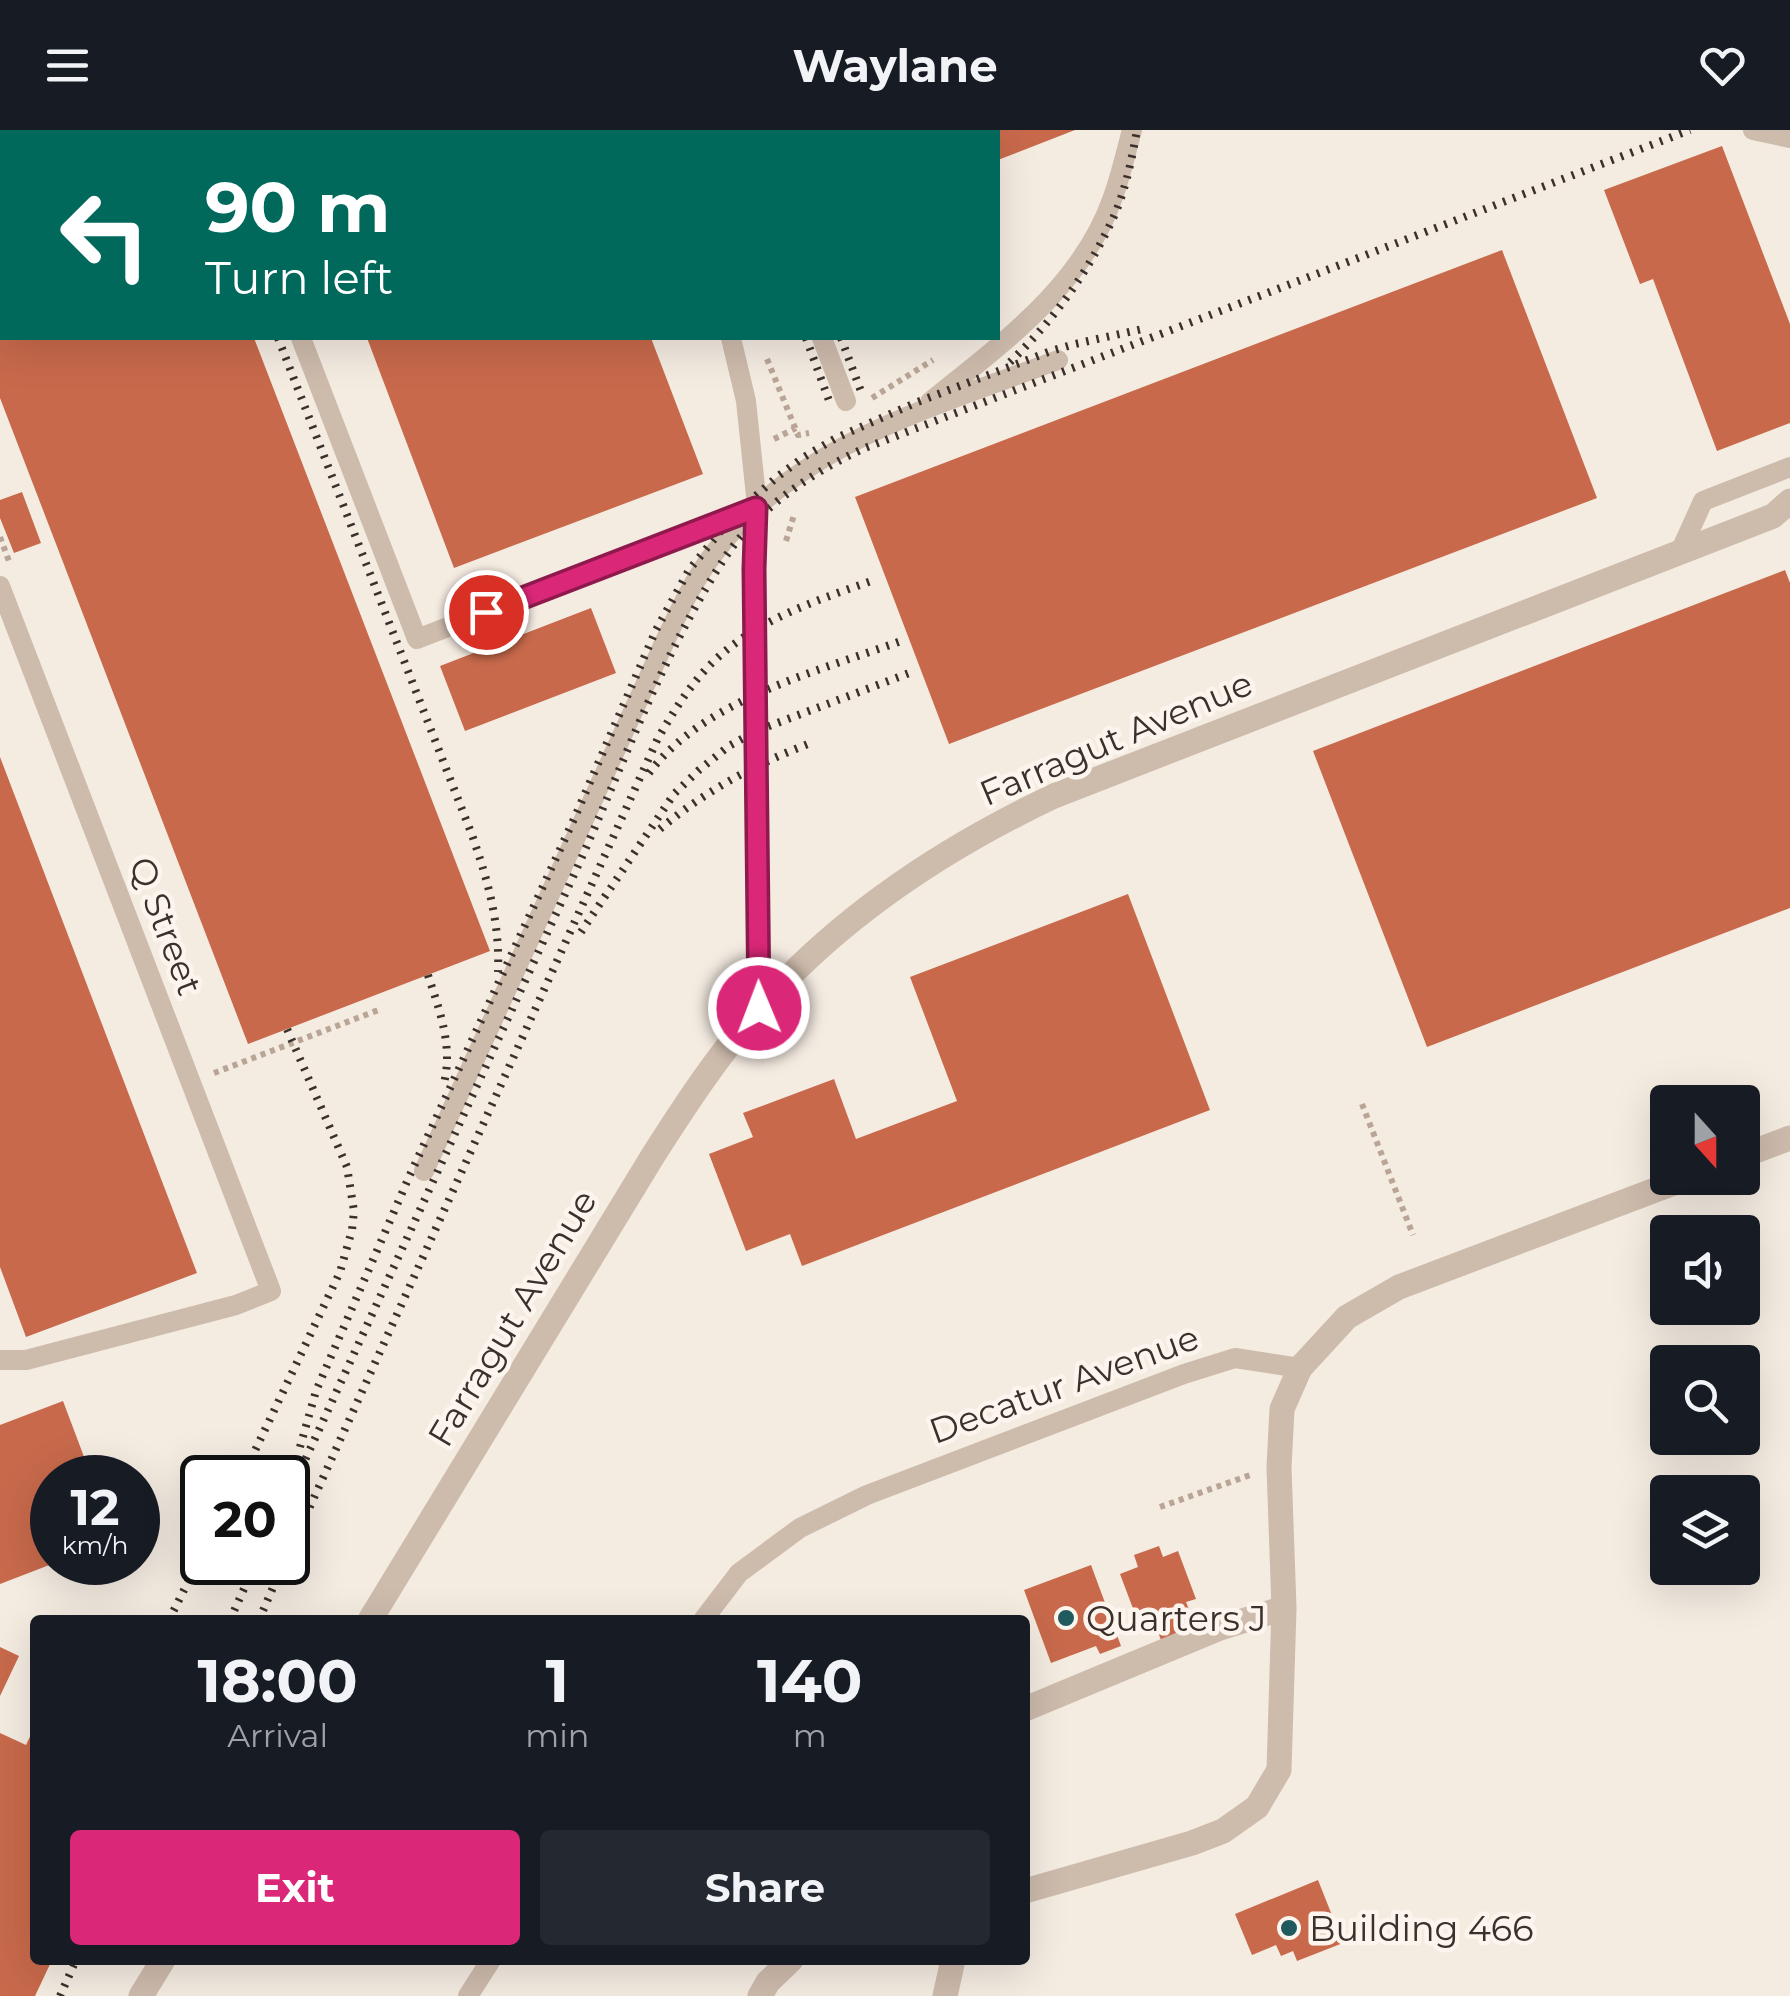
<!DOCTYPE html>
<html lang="en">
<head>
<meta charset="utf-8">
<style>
  :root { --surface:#171b24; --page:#242831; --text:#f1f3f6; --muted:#9ea1a6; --accent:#db2777 }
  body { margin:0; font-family:Montserrat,sans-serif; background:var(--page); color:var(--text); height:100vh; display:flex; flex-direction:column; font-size:38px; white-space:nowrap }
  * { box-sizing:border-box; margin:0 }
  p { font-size:32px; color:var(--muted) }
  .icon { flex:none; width:55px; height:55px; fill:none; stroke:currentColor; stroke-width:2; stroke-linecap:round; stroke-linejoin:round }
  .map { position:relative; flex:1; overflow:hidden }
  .details { position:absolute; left:30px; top:1485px; width:1000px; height:350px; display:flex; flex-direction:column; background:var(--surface); border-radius:10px; box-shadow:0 10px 40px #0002 }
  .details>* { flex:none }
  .hud { position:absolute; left:0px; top:0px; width:1000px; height:210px; box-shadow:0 10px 40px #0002; background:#00695c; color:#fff; overflow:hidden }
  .needle { width:65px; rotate:159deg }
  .fabs { position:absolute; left:1650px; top:955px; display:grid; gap:20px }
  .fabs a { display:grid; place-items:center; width:110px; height:110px; border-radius:10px; background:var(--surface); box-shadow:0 10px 40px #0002; font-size:50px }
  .speed { position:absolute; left:30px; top:1325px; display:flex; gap:20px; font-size:50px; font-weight:700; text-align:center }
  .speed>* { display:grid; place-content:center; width:130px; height:130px; border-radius:50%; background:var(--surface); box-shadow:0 10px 40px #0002; line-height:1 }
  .speed small { font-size:25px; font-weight:400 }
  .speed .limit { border:5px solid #111; border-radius:15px; background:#fff; color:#111 }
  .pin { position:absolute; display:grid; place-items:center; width:85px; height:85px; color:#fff; margin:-42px; border:5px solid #fff; border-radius:50%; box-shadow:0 2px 10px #0007 }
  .me { position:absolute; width:110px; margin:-55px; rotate:359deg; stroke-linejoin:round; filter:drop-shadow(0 0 8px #0008) }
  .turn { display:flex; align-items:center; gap:35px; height:210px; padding:0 40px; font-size:45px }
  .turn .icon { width:130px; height:130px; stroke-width:2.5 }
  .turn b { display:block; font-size:70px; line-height:85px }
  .eta { display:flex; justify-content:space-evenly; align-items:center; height:170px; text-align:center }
  .eta b { font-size:60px; font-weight:700; line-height:70px }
  .button { display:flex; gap:20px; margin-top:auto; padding:20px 40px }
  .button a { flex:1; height:115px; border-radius:10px; background:var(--accent); color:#fff; font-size:40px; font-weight:700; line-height:115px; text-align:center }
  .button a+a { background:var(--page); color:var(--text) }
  header { display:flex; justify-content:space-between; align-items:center; height:130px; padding:0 40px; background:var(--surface); font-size:45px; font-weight:700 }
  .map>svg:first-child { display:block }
</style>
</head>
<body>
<header><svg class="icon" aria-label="menu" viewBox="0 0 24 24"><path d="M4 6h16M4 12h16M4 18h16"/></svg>Waylane<svg class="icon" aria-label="heart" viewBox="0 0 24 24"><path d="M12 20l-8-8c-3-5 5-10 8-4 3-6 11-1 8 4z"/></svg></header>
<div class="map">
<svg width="1790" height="1866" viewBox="0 0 1790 1866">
  <rect width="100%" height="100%" fill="#f4ebe1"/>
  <path fill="#c8694b" d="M998 0H1075L998 30Z
    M1722 16 1790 194V293L1717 321 1653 149 1640 154 1604 60Z
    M1502 120 1597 368 949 614 855 367Z
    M0 208H254L490 821 248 914 0 268Z
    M367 208H651L703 344 454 438Z
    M22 362 41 413 14 423 0 388V370Z
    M1785 440 1790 453V778L1427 917 1313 621Z
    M591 478 616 543 465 601 440 536Z
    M0 627 197 1143 26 1207 0 1137Z
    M1128 764 1210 980 802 1136 790 1104 746 1121 709 1024 753 1007 743 983 834 949 856 1009 957 971 910 847Z
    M63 1271 92 1348H52V1434L0 1454V1295Z
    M1159 1416 1163 1427 1178 1421 1196 1469 1186 1472 1196 1497 1161 1510 1154 1491 1140 1497 1120 1444 1138 1437 1134 1425Z
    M1091 1435 1121 1516 1100 1524 1096 1516 1051 1533 1024 1460Z
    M0 1517 19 1526 0 1566Z
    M35 1596V1830H52L35 1866H0V1603L26 1615Z
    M1318 1750 1343 1813 1297 1831 1293 1821 1281 1826 1276 1815 1252 1825 1235 1784Z"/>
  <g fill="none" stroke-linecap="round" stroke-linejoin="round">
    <path stroke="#b9a596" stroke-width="6" stroke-dasharray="5 5" stroke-linecap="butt" d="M767 229 798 305 809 303
      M872 268 933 230
      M774 309 796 298
      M0 407 10 434
      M786 411 794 385
      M214 943 381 879
      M1362 974 1413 1105
      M1160 1377 1253 1344"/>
    <path stroke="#cdbbac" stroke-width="20" d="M221 0 222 2
      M653 0 654 2
      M745 0 746 2
      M1753 0 1790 8
      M301 208 417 509 748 381
      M731 208 746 271 756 366 754 500 759 878
      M822 208 846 271
      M930 272C1001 214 1082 157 1113 67 1121 45 1126 22 1132 0
      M1680 422 1703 371 1790 337
      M0 456 271 1161 236 1175 26 1230H0
      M424 1041 666 509C680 479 694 449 715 422 798 313 936 276 1058 230
      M703 1490 739 1443 800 1398 867 1365 1184 1244 1235 1228 1300 1238
      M468 1866 491 1830"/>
    <path stroke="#cdbbac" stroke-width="25" d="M1742 1026 1790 1008
      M370 1490 654 1024C686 974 718 925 757 881 839 787 942 719 1054 666L1773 386 1790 371
      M1025 1579 1220 1498 1284 1478
      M1025 1761 1192 1713 1223 1701 1257 1677 1279 1640 1284 1478 1279 1337 1282 1279 1300 1238 1347 1187 1399 1157 1687 1048
      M141 1866 163 1830
      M760 1866 768 1852 791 1830
      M945 1866 953 1830"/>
    <path stroke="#3b302b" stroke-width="8" stroke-dasharray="2.5 8" stroke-linecap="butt" d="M199 0 200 2
      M729 0 730 2
      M764 0 765 2
      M278 208 472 705C488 751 500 793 498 842
      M806 208 831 276
      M841 208 862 264
      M1010 232C1054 190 1090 140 1115 84 1126 58 1132 28 1137 0
      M649 643C705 569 816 542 901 511
      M660 699C705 661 754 635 808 614
      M581 802 674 664 699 640 729 616 756 601 912 542
      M428 845C440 882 454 918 443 957
      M300 1317 316 1261 409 1047 574 689 656 500 689 440 732 387 777 347 804 327 836 308 915 273 1051 221 1075 214 1147 198
      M242 1348 340 1142 352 1100 354 1081 347 1037 287 899
      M288 1367C383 1161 477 955 572 749 621 642 659 529 724 429 757 379 812 342 865 318L1690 0
      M288 1425 658 608C673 583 687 559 708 537 752 491 815 471 874 450
      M169 1490 202 1424
      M230 1490 256 1432
      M259 1490 284 1432
      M60 1866 76 1830"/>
  </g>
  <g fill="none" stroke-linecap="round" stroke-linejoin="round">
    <defs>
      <path id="route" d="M486 482 756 378 754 439 759 878"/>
    </defs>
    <use href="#route" stroke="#8e194d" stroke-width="25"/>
    <use href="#route" stroke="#db2777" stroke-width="18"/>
  </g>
  <g fill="#1f5a5e" stroke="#fbf5ee" stroke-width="4">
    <circle cx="1066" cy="1488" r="10"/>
    <circle cx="1289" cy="1798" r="10"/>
  </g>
  <g text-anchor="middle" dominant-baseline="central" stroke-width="9" stroke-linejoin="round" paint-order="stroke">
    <g font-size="35" fill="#3b302b" stroke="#fbf5ee">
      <text transform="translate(1116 608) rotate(-23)">Farragut Avenue</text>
      <text transform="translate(166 796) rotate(69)">Q Street</text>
      <text transform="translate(512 1188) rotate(-59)">Farragut Avenue</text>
      <text transform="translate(1064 1254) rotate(-20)">Decatur Avenue</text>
    </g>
    <g font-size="35" fill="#3b302b" stroke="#fbf5ee" text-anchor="start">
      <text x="1086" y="1488">Quarters J</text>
      <text x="1309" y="1798">Building 466</text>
    </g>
  </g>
</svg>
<div class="fabs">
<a><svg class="needle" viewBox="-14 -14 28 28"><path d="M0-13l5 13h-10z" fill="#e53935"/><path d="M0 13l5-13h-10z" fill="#9ea1a6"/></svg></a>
<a><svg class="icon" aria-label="sound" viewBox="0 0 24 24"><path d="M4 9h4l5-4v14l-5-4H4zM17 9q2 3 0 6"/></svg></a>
<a><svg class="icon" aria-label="search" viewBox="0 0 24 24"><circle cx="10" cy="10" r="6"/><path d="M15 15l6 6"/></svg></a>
<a><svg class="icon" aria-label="layers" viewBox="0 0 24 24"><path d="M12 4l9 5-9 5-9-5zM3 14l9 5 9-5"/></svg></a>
</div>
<div class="speed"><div>12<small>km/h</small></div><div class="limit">20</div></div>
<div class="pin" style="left:486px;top:482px;background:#d93025"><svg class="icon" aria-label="arrive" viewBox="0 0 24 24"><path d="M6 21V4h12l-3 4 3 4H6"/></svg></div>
<svg class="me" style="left:759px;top:878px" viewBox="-20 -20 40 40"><circle r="17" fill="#db2777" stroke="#fff" stroke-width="3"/><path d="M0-11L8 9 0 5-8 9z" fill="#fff"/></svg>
<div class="hud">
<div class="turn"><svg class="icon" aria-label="left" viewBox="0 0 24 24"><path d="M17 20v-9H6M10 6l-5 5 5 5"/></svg><div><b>90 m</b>Turn left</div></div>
</div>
<section class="details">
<div class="eta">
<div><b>18:00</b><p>Arrival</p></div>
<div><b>1</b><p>min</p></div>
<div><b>140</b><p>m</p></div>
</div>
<div class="button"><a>Exit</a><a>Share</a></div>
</section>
</div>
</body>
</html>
